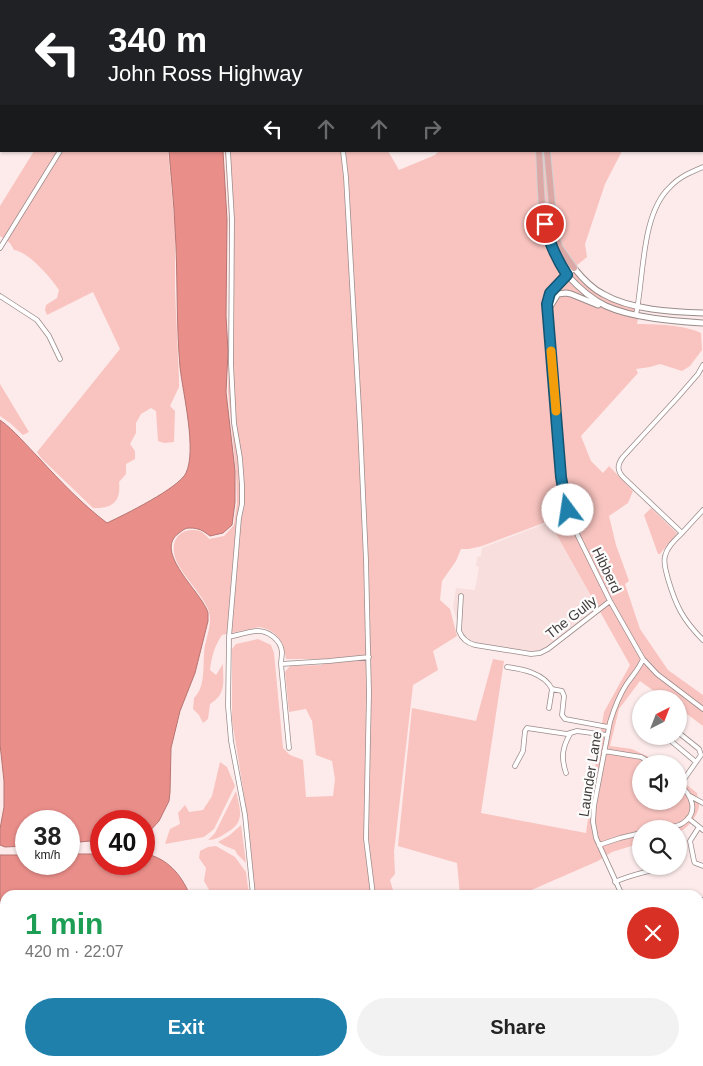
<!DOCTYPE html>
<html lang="en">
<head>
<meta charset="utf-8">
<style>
  :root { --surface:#fff; --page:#f2f2f2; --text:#222; --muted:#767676; --accent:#1e80ab }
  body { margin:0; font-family:Helvetica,sans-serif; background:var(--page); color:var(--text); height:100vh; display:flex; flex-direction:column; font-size:19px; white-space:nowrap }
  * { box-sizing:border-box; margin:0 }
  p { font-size:16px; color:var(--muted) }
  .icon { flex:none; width:28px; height:28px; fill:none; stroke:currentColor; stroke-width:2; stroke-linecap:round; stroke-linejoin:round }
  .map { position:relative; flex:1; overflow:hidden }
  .side { position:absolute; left:0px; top:890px; width:704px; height:176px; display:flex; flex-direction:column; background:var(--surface); border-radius:15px 15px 0 0; box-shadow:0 1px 4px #0004 }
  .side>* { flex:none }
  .hud { position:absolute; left:0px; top:0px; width:704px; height:152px; box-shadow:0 1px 4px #0004; background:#202124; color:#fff; overflow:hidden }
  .needle { width:32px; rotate:42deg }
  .buttons { position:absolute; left:632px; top:690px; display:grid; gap:10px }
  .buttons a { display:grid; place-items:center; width:55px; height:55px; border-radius:50%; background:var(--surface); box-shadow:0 1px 4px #0004; font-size:25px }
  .speed { position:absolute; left:15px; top:810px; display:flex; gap:10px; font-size:25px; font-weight:700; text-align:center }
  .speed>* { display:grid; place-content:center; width:65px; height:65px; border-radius:50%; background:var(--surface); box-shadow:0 1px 4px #0004; line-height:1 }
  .speed small { font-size:12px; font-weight:400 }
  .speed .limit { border:8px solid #d22; background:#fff; color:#111 }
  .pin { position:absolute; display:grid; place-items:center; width:42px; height:42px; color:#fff; margin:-21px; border:2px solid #fff; border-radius:50%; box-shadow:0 1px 5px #0007 }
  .me { position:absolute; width:55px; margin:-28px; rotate:346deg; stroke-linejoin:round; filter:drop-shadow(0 0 4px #0008) }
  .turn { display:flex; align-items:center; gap:18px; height:105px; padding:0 25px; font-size:22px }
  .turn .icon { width:65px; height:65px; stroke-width:2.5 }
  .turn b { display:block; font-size:35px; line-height:42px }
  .lanes { display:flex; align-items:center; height:48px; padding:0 25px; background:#0003; justify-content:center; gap:25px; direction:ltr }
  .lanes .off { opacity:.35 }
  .round { display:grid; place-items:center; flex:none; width:52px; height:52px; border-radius:26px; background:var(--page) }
  .overview { display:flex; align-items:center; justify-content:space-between; height:85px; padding:0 25px }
  h1 { font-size:30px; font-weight:600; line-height:38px; color:#1e9e55 }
  .button { display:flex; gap:10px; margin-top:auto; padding:10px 25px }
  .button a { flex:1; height:58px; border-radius:30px; background:var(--accent); color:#fff; font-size:20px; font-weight:600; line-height:58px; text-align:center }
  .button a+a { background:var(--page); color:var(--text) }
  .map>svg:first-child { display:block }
</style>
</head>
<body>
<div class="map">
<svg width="703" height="1066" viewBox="0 0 703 1066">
  <rect width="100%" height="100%" fill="#fcebea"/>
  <path fill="#f8dedc" d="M570 514 610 601 548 649 536 654 466 642 459 627 453 607 456 588 475 590 479 567 476 566 477 557 481 556 482 548Z"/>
  <path fill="#f9c4c0" d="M203 0H703V34L702 1H203Z
    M34 151H168L175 228V290L179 379V387L170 406 175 411 174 442 164 443 158 441 156 411 151 408 141 414 136 423V433L130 444 135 451V459L126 464V474L119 482C120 493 119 503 106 507 103 508 97 508 93 508L41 458 37 452 120 349 93 292 47 315 45 310 46 305 57 298 59 290C51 278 29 252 14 250L10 243 0 236V206Z
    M225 151H388L399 170 435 155 439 151H622L605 184 585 244 587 257 576 266C587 279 601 292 617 298 624 301 633 302 641 303L637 324C655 324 685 325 701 333L702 350 690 366 682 371 660 364 650 367 636 369 638 373 581 436 591 461 603 473 609 466 633 491 628 503 609 516 616 545 629 581 625 584 640 629 668 670 703 695V726L679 708V699H665L640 681 619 709 610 746 632 749 653 759 659 764H641V801H679V779L697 793C697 797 699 802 699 806 698 816 687 829 679 832V829H641V843L612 852 598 861 520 895H460L457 863 398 846 412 708 476 721 493 659 504 661 481 813 586 833 599 741 604 712 630 665 549 521 482 546 469 549H461L456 561 442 581 440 600 450 609 457 636 433 651 438 670 413 685 394 852 395 874 390 880 393 890 402 895H255L247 814 232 720V649L236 644 258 639 271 645 274 653 283 748 290 755 303 760 306 797 333 796 335 779 332 761 316 755 312 721 306 709 289 712 285 672 290 666 322 665V659H286C284 642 277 630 259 627L222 635C215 645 211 658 210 670L216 675 223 664C223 681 227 694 210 704L208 719 203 723 199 715 193 709 194 698C205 687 203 669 204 654 204 641 213 626 209 612 204 594 175 570 174 552 172 540 180 529 193 530 195 530 198 530 200 531 204 533 207 536 209 539L224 536 234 525 237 503 236 472 228 392 229 351V220Z
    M0 384 29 432 23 435 10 423 0 416Z
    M651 508 677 533 660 554H658L644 515Z
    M220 762 227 767 235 786 214 829 204 837 165 844 170 829 180 824 178 813 185 805 189 812 203 810 212 796Z
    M236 791C240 810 246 822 226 833 220 837 215 840 208 840L215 833Z
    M241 825 246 863 237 854 235 850 225 846 218 842 230 835Z
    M216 846 235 857 246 872 249 895H212L204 881 206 868 199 858 200 851 208 847Z
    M703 1034V1066H626V1061H699V1036Z
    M285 1061H422L421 1066H285Z
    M432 1061H510L507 1066H430Z"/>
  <path fill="#ea8e8a" stroke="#b77572" d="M0 0H78L77 1H1V124L0 126Z
    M169 151H223L227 220 226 316 228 351 226 392 235 471V502L232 525 223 533 210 536C202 530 199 528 189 528 185 528 183 530 179 533 152 552 203 593 208 613 208 615 208 618 208 621L195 673 180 711 171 748 170 792 169 801 159 821 148 833 144 835V821H101V840L69 843V821H26V846L5 847 0 845V829L4 807V781L0 744V420C15 431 26 445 39 458 60 481 82 504 107 523 124 515 179 488 186 473 197 450 183 394 180 367 176 321 178 274 175 227 174 202 171 177 169 151Z
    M144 853C168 859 180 873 190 895H5V1061H215L209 1065H192L189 1066H0V855H26V864H69V854H101V864H144Z"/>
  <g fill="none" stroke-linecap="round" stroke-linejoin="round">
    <defs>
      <path id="minor" d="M199 0 200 1
        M320 0V1
        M156 1 157 0
        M702 99 703 97
        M702 103 703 108
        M228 151 232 219 231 364 234 423 240 458 242 485V504L239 518 229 637 228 706 231 741 245 815 253 895
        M343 151 346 177 360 426 366 560 369 693 366 839 373 895
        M0 248 60 151
        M0 296 37 320 49 336 60 359
        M636 315C644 277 641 214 670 187 679 177 691 172 703 167
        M703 365 698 374 678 397 623 457C617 465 617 470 623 477L682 533 703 510
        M570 514 578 536 610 601 643 659 657 674 703 709
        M682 533C675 540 667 547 665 556 663 563 666 571 668 579 676 606 683 620 703 640
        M461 596 459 631C462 639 467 643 475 645L531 654 540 653 548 649 610 601
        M229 637C238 635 247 632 256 631 268 630 281 640 282 652 282 656 281 660 281 664L289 748
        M281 664 329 661 369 657
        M507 667C522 669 544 673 552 689L562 691 564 696 562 715 565 719 608 727
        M549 708 552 689
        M679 733 699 749 701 755 680 785
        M671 741 696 762
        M604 751 641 757 653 764
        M515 766 523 751 525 731 527 728 567 734 577 731 607 735
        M566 773C561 758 562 748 570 734
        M690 796 703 803
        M688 818 703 830
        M699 827 690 841 694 861 695 863 703 866
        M664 829C670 827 677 827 683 823 700 812 691 794 679 784
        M599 845 620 838 641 833
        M615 882C632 874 649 872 666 866
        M622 895 596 838 593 822 594 806 610 722C614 709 619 696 626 685 632 676 639 669 643 659
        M699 901 703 900
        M699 943H703
        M699 989 703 992
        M699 1003 703 997
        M281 1061 282 1066
        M386 1061 387 1066
        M619 1061 620 1066
        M426 1066 427 1061
        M583 1066 594 1061"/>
      <path id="tertiary" d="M567 275C578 287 591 299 606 306 632 318 675 321 703 323
        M548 310 558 294 566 293 571 294 598 305
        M570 514 564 494 561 477 547 303C549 289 563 278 574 268 582 278 591 288 603 294 631 310 672 312 703 313"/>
      <path id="primary" d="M524 0V1
        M536 0V1
        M539 151C541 178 540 211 547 237 551 251 559 263 567 275
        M547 151 554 225 557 240 560 248 574 268"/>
    </defs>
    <use href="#minor" stroke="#9b8c8b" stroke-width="5.5"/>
    <use href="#tertiary" stroke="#9b8c8b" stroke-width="7"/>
    <use href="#primary" stroke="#d1d0d0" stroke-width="8"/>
    <use href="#minor" stroke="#fff" stroke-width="4"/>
    <use href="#tertiary" stroke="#fff" stroke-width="5"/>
    <use href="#primary" stroke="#dba8a6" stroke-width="6"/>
  </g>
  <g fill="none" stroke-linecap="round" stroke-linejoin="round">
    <defs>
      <path id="route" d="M545 224C549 243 556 258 567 275L550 293 547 304 561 477 564 494 568 510"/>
    </defs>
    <use href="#route" stroke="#14536f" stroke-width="12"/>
    <use href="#route" stroke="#1e80ab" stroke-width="9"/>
    <path stroke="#f59e0b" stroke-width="9" d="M551 351 556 411"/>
  </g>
  <g text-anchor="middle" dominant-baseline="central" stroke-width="4.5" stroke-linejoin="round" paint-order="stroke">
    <g font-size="14" fill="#413a3a" stroke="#fdfdfd">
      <text transform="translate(607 570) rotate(64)">Hibberd</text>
      <text transform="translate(571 617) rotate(-38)">The Gully</text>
      <text transform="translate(590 774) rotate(-81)">Launder Lane</text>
    </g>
  </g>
</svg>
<div class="buttons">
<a><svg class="needle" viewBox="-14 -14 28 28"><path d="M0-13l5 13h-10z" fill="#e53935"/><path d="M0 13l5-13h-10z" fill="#767676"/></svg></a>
<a><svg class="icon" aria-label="sound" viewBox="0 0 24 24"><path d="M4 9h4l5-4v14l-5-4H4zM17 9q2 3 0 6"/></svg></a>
<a><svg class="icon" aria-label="search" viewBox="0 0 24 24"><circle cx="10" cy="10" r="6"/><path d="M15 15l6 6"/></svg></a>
</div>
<div class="speed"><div>38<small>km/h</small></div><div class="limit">40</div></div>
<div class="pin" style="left:545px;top:224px;background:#d93025"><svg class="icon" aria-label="arrive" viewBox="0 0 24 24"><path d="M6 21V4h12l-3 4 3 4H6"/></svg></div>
<svg class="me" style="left:568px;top:510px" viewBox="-20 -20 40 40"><circle r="19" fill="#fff"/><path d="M0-13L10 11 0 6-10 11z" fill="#1e80ab"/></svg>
<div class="hud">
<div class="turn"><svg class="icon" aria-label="left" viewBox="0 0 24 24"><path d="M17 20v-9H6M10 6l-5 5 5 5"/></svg><div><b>340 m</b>John Ross Highway</div></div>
<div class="lanes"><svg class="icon" aria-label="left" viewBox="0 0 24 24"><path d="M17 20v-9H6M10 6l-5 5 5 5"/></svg><svg class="icon off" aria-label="ahead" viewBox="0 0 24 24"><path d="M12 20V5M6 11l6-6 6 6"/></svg><svg class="icon off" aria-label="ahead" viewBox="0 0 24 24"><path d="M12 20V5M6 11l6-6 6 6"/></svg><svg class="icon off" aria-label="right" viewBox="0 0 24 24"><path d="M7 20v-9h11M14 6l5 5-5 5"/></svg></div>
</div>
<section class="side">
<div class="overview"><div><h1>1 min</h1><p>420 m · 22:07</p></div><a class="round" style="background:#d93025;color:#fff"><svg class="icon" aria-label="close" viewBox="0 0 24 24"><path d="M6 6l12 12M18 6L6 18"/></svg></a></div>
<div class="button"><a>Exit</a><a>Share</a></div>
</section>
</div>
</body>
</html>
